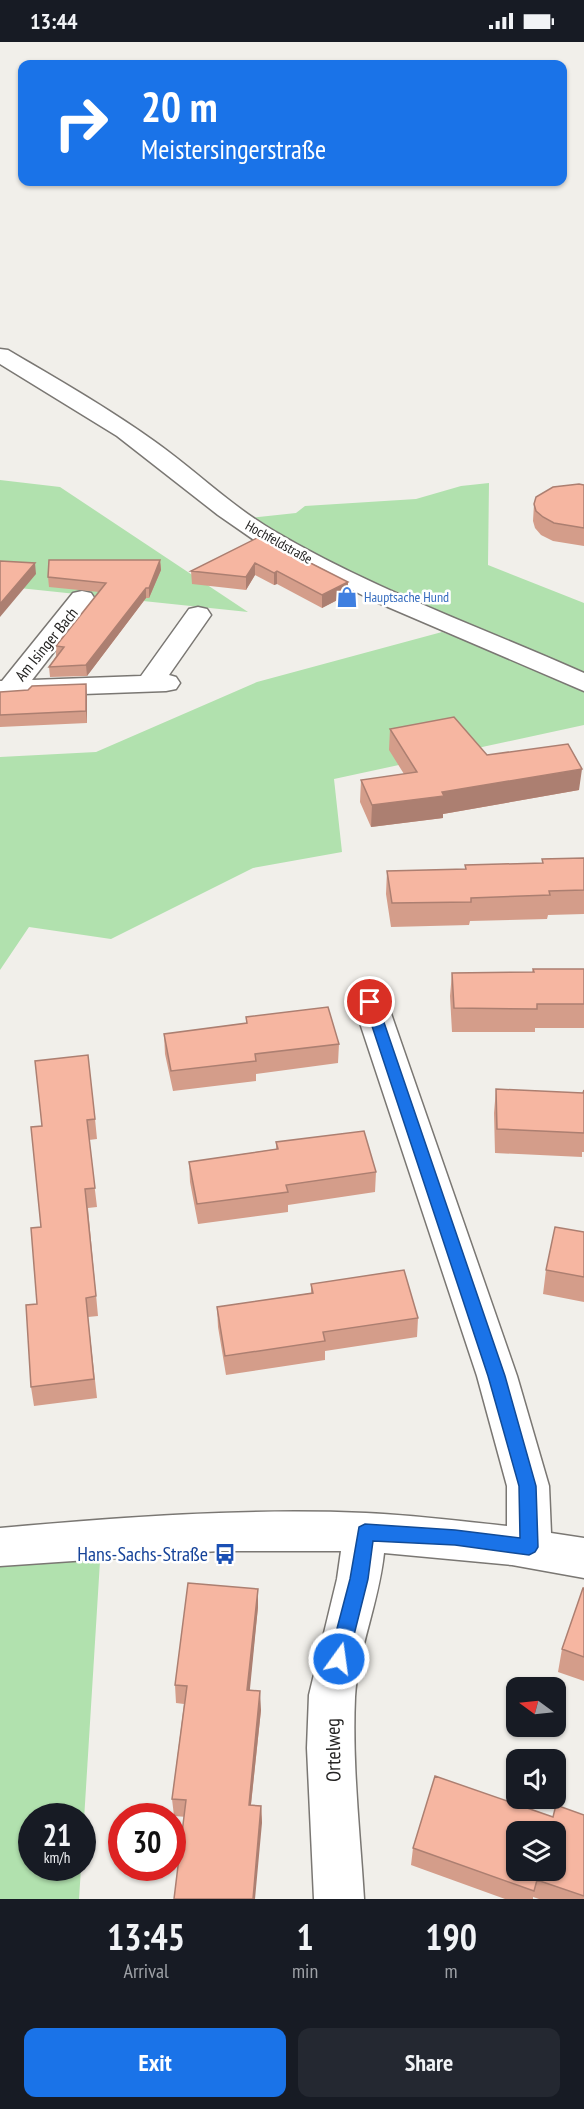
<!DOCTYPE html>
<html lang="en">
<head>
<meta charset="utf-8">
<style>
  :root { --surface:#171b24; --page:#242831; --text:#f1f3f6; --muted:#9ea1a6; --accent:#1a73e8 }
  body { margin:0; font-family:"PT Sans Narrow",sans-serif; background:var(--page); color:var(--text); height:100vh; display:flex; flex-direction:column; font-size:22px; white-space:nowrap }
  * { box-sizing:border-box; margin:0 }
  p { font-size:20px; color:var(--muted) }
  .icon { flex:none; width:33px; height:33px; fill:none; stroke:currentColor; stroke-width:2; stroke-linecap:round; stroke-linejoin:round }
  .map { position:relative; height:1857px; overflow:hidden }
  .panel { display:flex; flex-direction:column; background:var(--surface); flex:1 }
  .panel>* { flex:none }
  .banner { position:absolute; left:18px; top:18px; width:549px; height:126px; border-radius:12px; box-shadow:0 2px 4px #0004; background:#1a73e8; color:#fff; overflow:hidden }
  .needle { width:39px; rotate:285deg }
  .tools { position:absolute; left:506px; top:1635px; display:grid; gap:12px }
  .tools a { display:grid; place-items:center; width:60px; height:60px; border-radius:12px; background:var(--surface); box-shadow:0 2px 4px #0004; font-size:30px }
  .speed { position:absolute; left:18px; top:1761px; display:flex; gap:12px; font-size:30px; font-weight:700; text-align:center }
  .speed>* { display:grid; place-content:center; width:78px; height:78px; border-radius:50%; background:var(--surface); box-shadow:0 2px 4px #0004; line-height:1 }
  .speed small { font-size:15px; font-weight:400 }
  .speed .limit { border:9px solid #d22; background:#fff; color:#111 }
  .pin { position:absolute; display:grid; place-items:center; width:51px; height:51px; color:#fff; margin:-26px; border:3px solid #fff; border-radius:50%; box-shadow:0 2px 6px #0007 }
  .me { position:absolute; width:66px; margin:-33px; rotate:14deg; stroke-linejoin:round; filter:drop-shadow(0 0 4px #0008) }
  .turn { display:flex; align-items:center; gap:21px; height:126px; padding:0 24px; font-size:27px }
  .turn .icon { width:78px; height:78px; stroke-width:2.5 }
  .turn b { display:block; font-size:42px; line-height:51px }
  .eta { display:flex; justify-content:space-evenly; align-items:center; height:102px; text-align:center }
  .eta b { font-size:36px; font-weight:700; line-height:42px }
  .button { display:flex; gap:12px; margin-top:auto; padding:12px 24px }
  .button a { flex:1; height:69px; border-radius:12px; background:var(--accent); color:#fff; font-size:24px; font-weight:700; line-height:69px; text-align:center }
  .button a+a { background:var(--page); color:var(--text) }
  .status { display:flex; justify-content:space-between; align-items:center; height:42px; padding:0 30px; background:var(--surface); direction:ltr }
  .status svg { height:16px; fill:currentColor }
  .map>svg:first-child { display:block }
</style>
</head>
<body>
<div class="status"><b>13:44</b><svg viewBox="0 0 49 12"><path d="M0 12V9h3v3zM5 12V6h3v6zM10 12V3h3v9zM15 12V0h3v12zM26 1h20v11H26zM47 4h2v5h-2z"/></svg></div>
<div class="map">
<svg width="584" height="1857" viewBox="0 0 584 1857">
  <rect width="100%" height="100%" fill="#f1efea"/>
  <path fill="#b1e1ae" d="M0 438 60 445 248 570 0 544Z
    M489 441 488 523 584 561V639L425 562 329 521 248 476 296 471 305 464 416 457 461 444Z
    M442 590 584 644V683L334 737 342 810 253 826 111 897 29 885 0 928V715L96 710 257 640Z
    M101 1503 83 1794 82 1774H32V1826H81L79 1857H0V1517Z"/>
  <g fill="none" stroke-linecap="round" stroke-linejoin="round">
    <defs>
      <path id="minor" d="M0 307 8 308C57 337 108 366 154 399 195 428 231 464 274 489 372 547 481 585 584 631V649L374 559 257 500 218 473 117 394 0 322Z
        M82 549 91 551 95 557 32 638 141 634 189 567 198 565 207 567 211 573 169 633 176 635 180 641 176 647 166 649 0 655V639H2L73 551Z
        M370 949 382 952 387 960 517 1334 549 1444 551 1491 584 1496V1536L512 1523 384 1511C379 1560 358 1607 355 1655 352 1722 360 1790 364 1857H314L307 1706 309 1653 337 1537 341 1509H219L0 1524V1486C121 1475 244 1466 366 1471 413 1473 460 1479 507 1484V1444L477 1334 353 960 358 952Z"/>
    </defs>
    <use href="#minor" stroke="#7a7773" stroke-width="3"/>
    <use href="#minor" fill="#fff" fill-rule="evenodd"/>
  </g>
  <path fill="#d49d8a" d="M584 443V504L553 499 541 493 535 486 533 479 534 462Z
    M270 497 271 500 348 540 347 553 322 566 277 542 274 543 255 533 246 548 192 542 191 529Z
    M160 518 161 528 149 556H146L87 634 50 635 49 625 56 614V604L99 550 49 545 48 535Z
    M0 650 87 654V681L0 685Z
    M390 687 487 713 579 748 443 772V776L371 785 360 760 361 738 404 732 389 708Z
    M584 816V872L548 873 547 877 470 879 469 883 391 885 386 852 387 829 465 827V823L542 821V817Z
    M533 927H584V986H535V990H452L450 954 452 931 532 930Z
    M246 975 339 1002 338 1021 256 1032V1039L173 1049 165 1012 164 992 246 981Z
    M496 1047 583 1051 584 1048V1110H582V1115L495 1111 494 1071Z
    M95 1077 97 1097 89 1098 97 1165 88 1166 98 1274 88 1275 97 1356 34 1364 31 1345 37 1262 41 1185 31 1085Z
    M276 1100 376 1130 375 1150 288 1163V1170L198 1182 190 1140 189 1120 276 1107Z
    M584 1190V1260L543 1252 546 1228Z
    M311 1242 418 1276 417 1295 325 1309V1318L226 1333 218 1285 217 1265 311 1251Z
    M584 1546V1639L558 1630 562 1607Z
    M258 1547V1565L249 1649 261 1668 251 1763 261 1764 262 1781 174 1774 172 1757 184 1662 176 1661 175 1643Z
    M584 1773V1857H539L533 1855V1857H505L411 1823 413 1806 553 1775Z"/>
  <path fill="#ac7f71" d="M160 518 161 528 149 556V546Z
    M35 521 36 532 0 575V562Z
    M255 521V533L246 548V535Z
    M277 529V542L274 543V531Z
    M348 540 347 553 322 566V553Z
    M146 546V556L87 634 86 623Z
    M86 642 87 654V681L86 669Z
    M582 727 579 748 443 772V776L371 785 372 763 442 750Z
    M258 1547V1565L248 1667 247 1648Z
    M260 1649 261 1668 249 1780V1763Z
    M261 1764 262 1781 255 1857H253Z"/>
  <path fill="#f6b6a1" stroke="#ac7f71" stroke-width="1.5" fill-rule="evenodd" d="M579 442 584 443V486L554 481 543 475 536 469 534 462 536 455 553 445Z
    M263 493 270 497 269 500 348 540 322 553 277 529 274 531 255 521 246 535 191 529Z
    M49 518H160L149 546H146L86 623 49 625 64 605 56 604 106 541 48 535Z
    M0 519 35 521 0 562Z
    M86 642V669L0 673V650L28 648 32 644Z
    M454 675 487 713 568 702 582 727 442 750 444 754 372 763 361 738 417 730 390 687Z
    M584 816V848L549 849 550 853 471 856V860L392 861 387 829 466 827 465 823 543 821 542 817Z
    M533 927H584V962H537V967L454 966 452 931 534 930Z
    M328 965 339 1002 255 1012 256 1019 171 1029 164 992 247 981 246 975Z
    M88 1013 95 1077 87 1078 95 1146 85 1147 96 1254 86 1256 94 1337 31 1345 26 1263 37 1262 31 1186 41 1185 31 1085 42 1084 35 1019Z
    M496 1047 583 1051 584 1048V1091L497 1087Z
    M364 1089 376 1130 286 1143 288 1150 197 1162 189 1120 278 1107 276 1100Z
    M555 1185 584 1190V1235L546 1228Z
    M404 1228 418 1276 323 1290 325 1299 225 1314 217 1265 313 1251 311 1242Z
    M188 1541 258 1547 247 1648 260 1649 249 1763 261 1764 253 1857H174L186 1758 172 1757 187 1644 175 1643Z
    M583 1546H584V1615L562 1607Z
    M435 1734 553 1775 556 1763 584 1773V1854L537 1838 534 1849 413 1806ZM516 1790H555V1828H516Z"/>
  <path fill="#1a73e8" stroke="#114b97" stroke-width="1.5" d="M370 955 377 960 505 1334 536 1444 538 1505 535 1510 529 1513 455 1503 373 1499 368 1537 348 1617 345 1623 339 1625 332 1623 329 1617 350 1537 359 1485 365 1482 455 1488 520 1496 519 1444 488 1334 364 960Z"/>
  <defs>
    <symbol id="shop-bare" viewBox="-9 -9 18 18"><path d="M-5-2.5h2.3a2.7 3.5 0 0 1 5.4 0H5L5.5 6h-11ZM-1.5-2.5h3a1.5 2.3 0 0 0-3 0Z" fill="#3f7fe0" stroke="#fff" stroke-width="2.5" paint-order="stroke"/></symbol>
    <symbol id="bus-bare" viewBox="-9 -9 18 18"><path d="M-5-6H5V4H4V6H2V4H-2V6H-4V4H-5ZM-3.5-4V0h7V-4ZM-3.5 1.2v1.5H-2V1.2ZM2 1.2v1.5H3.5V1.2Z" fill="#1a4fb4" stroke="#fff" stroke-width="2.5" paint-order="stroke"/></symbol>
  </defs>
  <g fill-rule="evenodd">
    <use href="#shop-bare" x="332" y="540" width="30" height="30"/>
    <use href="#bus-bare" x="210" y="1497" width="30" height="30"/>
  </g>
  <g text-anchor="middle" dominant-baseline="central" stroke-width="5" stroke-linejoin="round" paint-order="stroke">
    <g font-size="14" fill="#252423" stroke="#fff">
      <text transform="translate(279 500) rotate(29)">Hochfeldstraße</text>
    </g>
    <g font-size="14" fill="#366cbe" stroke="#fff" text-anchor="start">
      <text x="364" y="555">Hauptsache Hund</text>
    </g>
    <g font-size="16" fill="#252423" stroke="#fff">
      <text transform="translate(46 602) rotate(-51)">Am Isinger Bach</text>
    </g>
    <g font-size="20" fill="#164399" stroke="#fff" text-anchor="end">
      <text x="208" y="1512">Hans-Sachs-Straße</text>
    </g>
    <g font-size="20" fill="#252423" stroke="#fff">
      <text transform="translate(333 1708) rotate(-91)">Ortelweg</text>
    </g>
  </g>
</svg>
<div class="tools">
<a><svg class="needle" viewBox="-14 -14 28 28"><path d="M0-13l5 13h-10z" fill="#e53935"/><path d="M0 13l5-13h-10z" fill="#9ea1a6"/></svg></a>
<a><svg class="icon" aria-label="sound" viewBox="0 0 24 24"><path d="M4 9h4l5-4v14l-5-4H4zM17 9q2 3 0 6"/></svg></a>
<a><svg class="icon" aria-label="layers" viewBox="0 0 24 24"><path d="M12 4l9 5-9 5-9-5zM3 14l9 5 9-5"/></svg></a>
</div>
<div class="speed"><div>21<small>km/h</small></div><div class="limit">30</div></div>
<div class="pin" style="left:370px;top:960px;background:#d93025"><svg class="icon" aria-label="arrive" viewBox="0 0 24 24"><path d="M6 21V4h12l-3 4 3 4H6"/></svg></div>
<svg class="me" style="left:339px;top:1617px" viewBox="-20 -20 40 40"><circle r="17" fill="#1a73e8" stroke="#fff" stroke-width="3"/><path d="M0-11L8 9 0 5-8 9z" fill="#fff"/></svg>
<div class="banner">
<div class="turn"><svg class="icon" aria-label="right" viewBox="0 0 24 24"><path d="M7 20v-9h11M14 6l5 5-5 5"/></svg><div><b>20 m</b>Meistersingerstraße</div></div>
</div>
</div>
<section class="panel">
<div class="eta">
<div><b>13:45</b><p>Arrival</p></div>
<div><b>1</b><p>min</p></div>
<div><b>190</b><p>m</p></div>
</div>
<div class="button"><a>Exit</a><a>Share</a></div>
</section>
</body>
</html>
